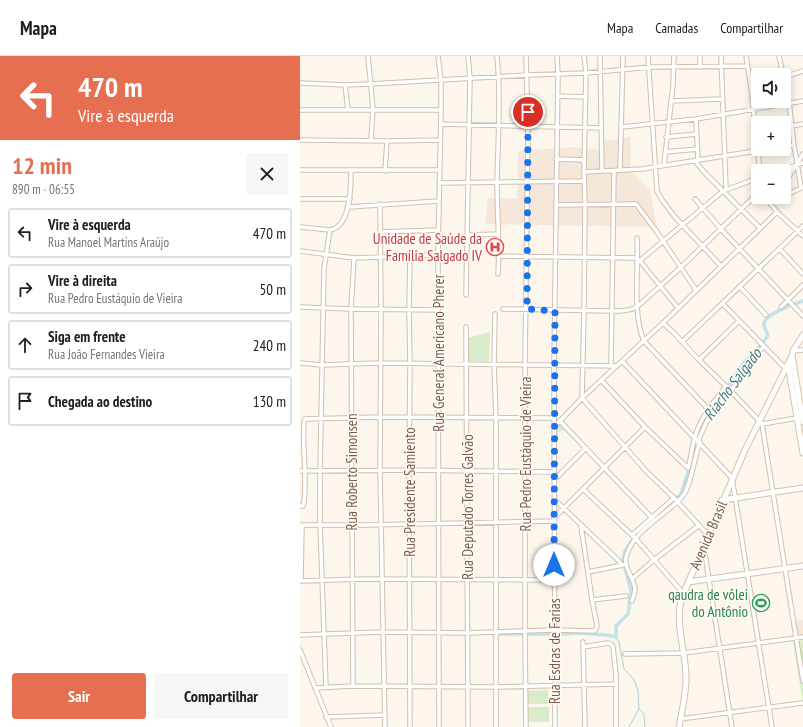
<!DOCTYPE html>
<html lang="pt">
<head>
<meta charset="utf-8">
<style>
  :root { --surface:#fff; --page:#f6f6f6; --text:#202124; --muted:#757577; --line:#e0e0e0; --accent:#e76f51 }
  body { margin:0; font-family:"PT Sans Narrow",sans-serif; background:var(--page); color:var(--text); height:100vh; display:flex; flex-direction:column; font-size:15px; white-space:nowrap }
  * { box-sizing:border-box; margin:0 }
  p { font-size:13px; color:var(--muted) }
  .icon { flex:none; width:22px; height:22px; fill:none; stroke:currentColor; stroke-width:2; stroke-linecap:round; stroke-linejoin:round }
  .map { position:relative; flex:1; overflow:hidden }
  .details { display:flex; flex-direction:column; background:var(--surface); width:300px }
  .details>* { flex:none }
  .banner { background:#e76f51; color:#fff; overflow:hidden }
  .controls { position:absolute; left:451px; top:12px; display:grid; gap:8px }
  .controls a { display:grid; place-items:center; width:40px; height:40px; border-radius:4px; background:var(--surface); box-shadow:0 2px 10px #0003; font-size:20px }
  .pin { position:absolute; display:grid; place-items:center; width:34px; height:34px; color:#fff; margin:-17px; border:2px solid #fff; border-radius:50%; box-shadow:0 1px 4px #0007 }
  .me { position:absolute; width:44px; margin:-22px; rotate:0deg; stroke-linejoin:round; filter:drop-shadow(0 0 3px #0008) }
  .turn { display:flex; align-items:center; gap:14px; height:84px; padding:0 12px; font-size:18px }
  .turn .icon { width:52px; height:52px; stroke-width:2.5 }
  .turn b { display:block; font-size:28px; line-height:34px }
  .round { display:grid; place-items:center; flex:none; width:42px; height:42px; border-radius:4px; background:var(--page) }
  .overview { display:flex; align-items:center; justify-content:space-between; height:68px; padding:0 12px }
  h1 { font-size:24px; font-weight:700; line-height:30px; color:var(--accent) }
  .cta { display:flex; gap:8px; margin-top:auto; padding:8px 12px }
  .cta a { flex:1; height:46px; border-radius:4px; background:var(--accent); color:#fff; font-size:16px; font-weight:700; line-height:46px; text-align:center }
  .cta a+a { background:var(--page); color:var(--text) }
  ul { padding:0; list-style:none }
  li { display:flex; align-items:center; gap:12px; height:50px; margin:0 8px 6px; padding:0 4px; border:2px solid var(--line); border-radius:4px }
  li div { flex:1 }
  li b { display:block; font-size:15px }
  li em { font-style:normal }
  header { display:flex; align-items:center; gap:24px; box-sizing:border-box; height:56px; padding:0 20px; background:var(--surface); border-bottom:1px solid var(--line) }
  header strong { font-size:19px }
  nav { display:flex; gap:22px; margin-inline-start:auto; font-size:14px }
  main { display:flex; flex:1; min-height:0 }
  .map>svg:first-child { display:block }
</style>
</head>
<body>
<header>
<strong>Mapa</strong>
<nav><a>Mapa</a><a>Camadas</a><a>Compartilhar</a></nav>
</header>
<main>
<section class="details">
<div class="banner">
<div class="turn"><svg class="icon" aria-label="left" viewBox="0 0 24 24"><path d="M17 20v-9H6M10 6l-5 5 5 5"/></svg><div><b>470 m</b>Vire à esquerda</div></div>
</div>
<div class="overview"><div><h1>12 min</h1><p>890 m · 06:55</p></div><a class="round"><svg class="icon" aria-label="close" viewBox="0 0 24 24"><path d="M6 6l12 12M18 6L6 18"/></svg></a></div>
<ul>
<li><svg class="icon" aria-label="left" viewBox="0 0 24 24"><path d="M17 20v-9H6M10 6l-5 5 5 5"/></svg><div><b>Vire à esquerda</b><p>Rua Manoel Martins Araújo</p></div><em>470 m</em></li>
<li><svg class="icon" aria-label="right" viewBox="0 0 24 24"><path d="M7 20v-9h11M14 6l5 5-5 5"/></svg><div><b>Vire à direita</b><p>Rua Pedro Eustáquio de Vieira</p></div><em>50 m</em></li>
<li><svg class="icon" aria-label="ahead" viewBox="0 0 24 24"><path d="M12 20V5M6 11l6-6 6 6"/></svg><div><b>Siga em frente</b><p>Rua João Fernandes Vieira</p></div><em>240 m</em></li>
<li><svg class="icon" aria-label="arrive" viewBox="0 0 24 24"><path d="M6 21V4h12l-3 4 3 4H6"/></svg><div><b>Chegada ao destino</b></div><em>130 m</em></li>
</ul>
<div class="cta"><a>Sair</a><a>Compartilhar</a></div>
</section>
<div class="map">
<svg width="503" height="671" viewBox="0 0 503 671">
  <rect width="100%" height="100%" fill="#fdf6ec"/>
  <path fill="#f5e8da" d="M330 81 331 115 350 134 356 166 354 171 185 168 188 142 217 143 218 95 272 91 301 94 302 85Z
    M503 564V581L494 582 492 566Z"/>
  <path fill="#d8ecc9" d="M190 276 189 307 168 306V282Z
    M260 367 274 382 273 383 264 374 258 376V384H257L256 372Z
    M465 543 468 551 456 552V544Z
    M503 584V648L493 586Z
    M248 634 249 648H227L226 635Z
    M225 651H249V666H225Z"/>
  <g fill="none" stroke-linecap="round" stroke-linejoin="round">
    <path stroke="#a5d3da" stroke-width="1" d="M316 581 319 586 324 613 333 622 335 626 338 635 339 653 344 658 345 671
      M329 671 339 653"/>
    <path stroke="#bfe3e8" stroke-width="3.5" d="M492 249 503 245
      M422 338C431 328 436 317 444 307 452 298 462 290 468 279 467 276 464 272 464 269 462 261 482 253 489 250
      M355 463 381 438 390 410
      M200 578H263L280 577 307 579 316 581V570L328 558 331 535 323 504 325 495 333 483 339 476"/>
    <defs>
      <path id="street" d="M68 0 73 53 71 85
        M138 0 141 24V54L138 199 139 671
        M197 0C201 42 198 84 197 126 197 157 200 188 198 218
        M284 0 286 17 284 116 285 149 284 255 282 342 346 415 374 442 408 479
        M300 0 302 115
        M348 0 357 135 362 144 375 161 421 210
        M400 0V11
        M421 0 426 133
        M446 0 451 31 460 115
        M479 0 483 19
        M484 21 503 15
        M484 23 489 46 494 89 501 132
        M0 27 45 29 70 28 228 19 286 17 350 11 447 10
        M45 29 48 54
        M451 31 458 29
        M258 40 286 41
        M371 45 422 43
        M0 54H141
        M396 63 398 104
        M141 68 301 72
        M322 71 396 63 503 45
        M484 71 503 68
        M366 81 397 78
        M0 84 87 85 140 84
        M484 90 494 89
        M365 96 398 93
        M256 103 284 104
        M395 105 404 116 460 172
        M364 109 373 29 374 0
        M0 114H139
        M320 114 323 0
        M85 115 87 85
        M480 115 503 107
        M284 116 342 113 468 93
        M139 127 284 125
        M484 128 503 98
        M484 140 503 131
        M465 141 477 156 503 180
        M481 141 483 144
        M0 143H50
        M395 143 421 173 503 260
        M80 148 81 254 80 415 85 671
        M256 149 336 148 357 176 396 234
        M49 151 139 145
        M0 171 30 174C51 171 51 130 51 115
        M80 176 138 174
        M168 179 198 178
        M337 182C339 211 332 259 344 285L409 354
        M480 193 503 218
        M0 195 54 202 138 199
        M199 200 337 202
        M340 205 378 252
        M337 207 423 135 458 122
        M440 231 466 259
        M166 239 170 22 168 0
        M423 248 486 313
        M0 251 51 253 138 254
        M481 251 503 229
        M203 253 312 255C321 255 329 255 337 251L380 212 458 137
        M195 258 194 308 196 362V671
        M363 267 374 277 399 304 430 334 462 368 503 625
        M166 271 168 671
        M382 286 503 170
        M493 295 503 294
        M399 304 439 265
        M322 305 432 422 472 671
        M0 307 22 309 80 307 317 310
        M311 309 314 115
        M302 325 345 371 388 412C391 402 392 391 395 381 400 362 414 346 426 330
        M260 365 352 462
        M462 368 497 362
        M254 371 282 342 363 267 477 156
        M398 385 406 367 413 355 438 326 450 307 464 290
        M0 415 109 414 254 416
        M254 424 286 392
        M283 433 336 483 383 537
        M255 444 318 504 322 509
        M0 450H3C9 431 0 373 5 363L80 361 254 362
        M254 462 345 371
        M0 469H67L254 465
        M332 479 374 442
        M404 492 432 671
        M288 516 323 509
        M333 522 354 504 398 470
        M0 525 66 523 254 524
        M1 525 2 469
        M292 544 326 540
        M332 545C333 541 335 537 335 533 334 521 322 511 327 498 335 473 365 460 382 441 391 431 394 401 400 386
        M0 579 82 576 167 577 255 574 294 575 296 573 297 570 292 544 281 470
        M283 586 285 671
        M283 591 308 587 311 588 313 591 316 619V671
        M0 594 31 671
        M325 598 384 597 503 581
        M53 630 51 253 54 202
        M26 631 20 468V415L24 213 30 174
        M15 632 53 630 196 631 316 628
        M26 661 84 659
        M380 663 503 647
        M110 671 109 414 110 308 109 254 110 200
        M226 671 225 575V308L228 70 226 0
        M255 671 254 308 258 18 257 0"/>
      <path id="secondary" d="M492 300 503 366
        M488 308 503 397
        M422 444 503 432
        M388 526 503 510
        M379 671C382 655 386 638 386 622 386 595 374 567 382 541L445 394 492 300 493 295 503 279"/>
    </defs>
    <use href="#street" stroke="#d1beb0" stroke-width="5.5"/>
    <use href="#secondary" stroke="#d6c0b0" stroke-width="7"/>
    <use href="#street" stroke="#fff" stroke-width="3.5"/>
    <use href="#secondary" stroke="#fff" stroke-width="5"/>
  </g>
  <g fill="none" stroke-linecap="round" stroke-linejoin="round">
    <path stroke="#1a73e8" stroke-width="7" stroke-dasharray="0 12.6" d="M228 56 227 253 255 255 254 509"/>
  </g>
  <defs>
    <symbol id="hospital-ring" viewBox="-11 -11 22 22"><circle r="9.5" fill="#fffaf3" stroke="#e0444e" stroke-width="1.5"/><path d="M-5-5h3v3.5h4V-5h3V5h-3V1.5h-4V5h-3Z" fill="#e0444e"/></symbol>
    <symbol id="stadium-ring" viewBox="-11 -11 22 22"><circle r="9.5" fill="#fffaf3" stroke="#2e9e5b" stroke-width="1.5"/><path d="M0-5a6.5 5 0 1 0 0 10a6.5 5 0 1 0 0-10ZM-3.5-1.8h7v3.6h-7Z" fill="#2e9e5b"/></symbol>
  </defs>
  <g fill-rule="evenodd">
    <use href="#hospital-ring" x="185" y="181" width="20" height="20"/>
    <use href="#stadium-ring" x="451" y="537" width="20" height="20"/>
  </g>
  <g text-anchor="middle" dominant-baseline="central" stroke-width="3" stroke-linejoin="round" paint-order="stroke">
    <g font-size="15" fill="#be3a42" stroke="#fffaf3" text-anchor="end">
      <text x="182" y="182">Unidade de Saúde da<tspan x="182" dy="17">Família Salgado IV</tspan></text>
    </g>
    <g font-size="15" fill="#7a5c4d" stroke="#fffaf3">
      <text transform="translate(138 297) rotate(-90)">Rua General Americano Pherer</text>
      <text transform="translate(225 398) rotate(-90)">Rua Pedro Eustáquio de Vieira</text>
      <text transform="translate(51 416) rotate(-90)">Rua Roberto Simonsen</text>
      <text transform="translate(109 436) rotate(-90)">Rua Presidente Samiento</text>
      <text transform="translate(167 451) rotate(-90)">Rua Deputado Torres Galvão</text>
      <text transform="translate(408 479) rotate(-67)">Avenida Brasil</text>
      <text transform="translate(254 595) rotate(-90)">Rua Esdras de Farias</text>
    </g>
    <g font-size="15" fill="#27864d" stroke="#fffaf3" text-anchor="end">
      <text x="448" y="538">qaudra de vôlei<tspan x="448" dy="17">do Antônio</tspan></text>
    </g>
    <g font-size="16" font-style="italic" fill="#437c86" stroke="#fffaf3">
      <text transform="translate(432 328) rotate(-53)">Riacho Salgado</text>
    </g>
  </g>
</svg>
<div class="controls">
<a><svg class="icon" aria-label="sound" viewBox="0 0 24 24"><path d="M4 9h4l5-4v14l-5-4H4zM17 9q2 3 0 6"/></svg></a>
<a>+</a>
<a>−</a>
</div>
<div class="pin" style="left:228px;top:56px;background:#d93025"><svg class="icon" aria-label="arrive" viewBox="0 0 24 24"><path d="M6 21V4h12l-3 4 3 4H6"/></svg></div>
<svg class="me" style="left:254px;top:509px" viewBox="-20 -20 40 40"><circle r="19" fill="#fff"/><path d="M0-13L10 11 0 6-10 11z" fill="#1a73e8"/></svg>
</div>
</main>
</body>
</html>
